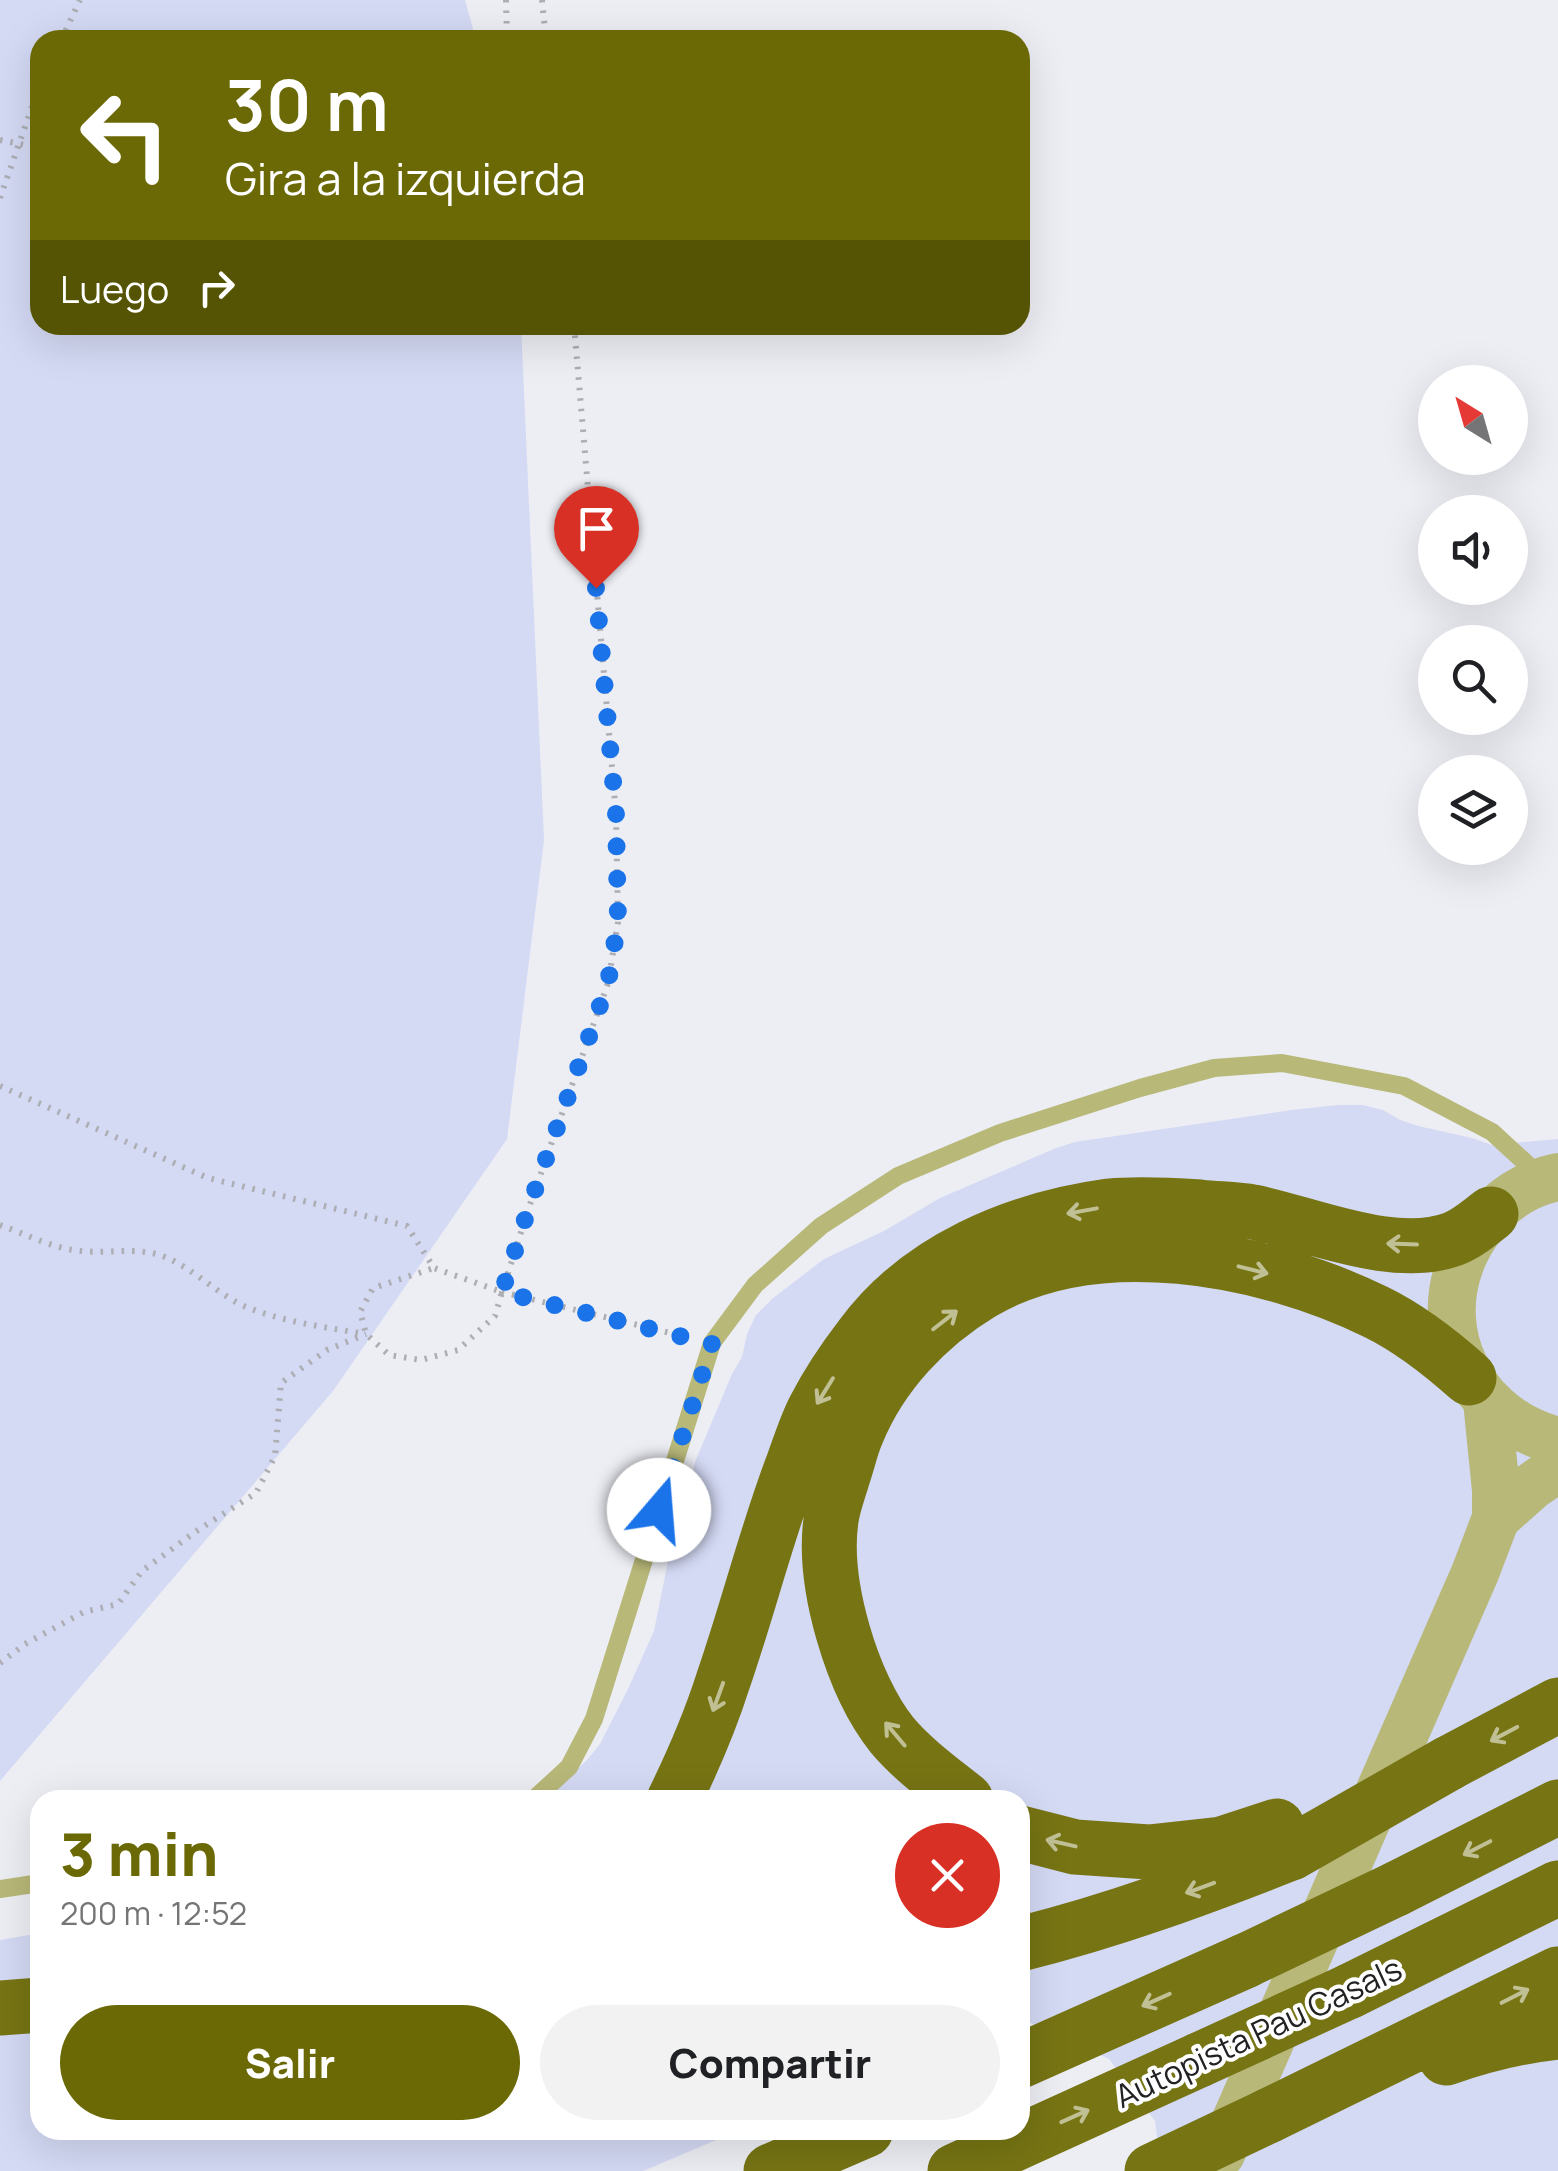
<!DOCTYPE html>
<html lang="es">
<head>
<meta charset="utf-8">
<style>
  :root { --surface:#fff; --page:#f2f2f2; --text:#202124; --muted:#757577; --accent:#6b6905 }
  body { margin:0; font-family:Manrope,sans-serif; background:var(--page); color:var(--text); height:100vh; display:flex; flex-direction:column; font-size:38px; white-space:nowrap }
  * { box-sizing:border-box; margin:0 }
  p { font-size:32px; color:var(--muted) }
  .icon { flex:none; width:55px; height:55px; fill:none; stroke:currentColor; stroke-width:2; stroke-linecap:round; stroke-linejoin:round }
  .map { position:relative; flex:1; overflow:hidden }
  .details { position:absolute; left:30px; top:1790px; width:1000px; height:350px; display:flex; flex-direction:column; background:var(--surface); border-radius:30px; box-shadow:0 10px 40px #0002 }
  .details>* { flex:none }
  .guide { position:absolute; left:30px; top:30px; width:1000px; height:305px; border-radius:30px; box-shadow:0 10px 40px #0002; background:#6b6905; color:#fff; overflow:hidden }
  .needle { width:65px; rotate:323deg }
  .buttons { position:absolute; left:1418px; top:365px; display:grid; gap:20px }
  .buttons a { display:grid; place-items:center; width:110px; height:110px; border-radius:50%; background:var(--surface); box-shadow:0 10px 40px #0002; font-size:50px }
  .pin { position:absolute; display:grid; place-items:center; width:85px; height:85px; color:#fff; margin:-102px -42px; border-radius:50% 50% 50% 0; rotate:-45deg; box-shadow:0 0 10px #0007 }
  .pin .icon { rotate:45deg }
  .me { position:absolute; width:110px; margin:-55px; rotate:18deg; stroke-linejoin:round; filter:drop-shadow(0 0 8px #0008) }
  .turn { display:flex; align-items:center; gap:35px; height:210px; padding:0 30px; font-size:45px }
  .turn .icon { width:130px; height:130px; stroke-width:2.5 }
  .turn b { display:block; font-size:70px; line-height:85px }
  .then { display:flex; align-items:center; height:95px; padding:0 30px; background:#0003; gap:20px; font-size:38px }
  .round { display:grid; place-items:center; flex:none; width:105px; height:105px; border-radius:52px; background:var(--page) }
  .overview { display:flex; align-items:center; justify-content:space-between; height:170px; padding:0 30px }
  h1 { font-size:60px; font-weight:800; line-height:75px; color:var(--accent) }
  .button { display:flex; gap:20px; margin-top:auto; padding:20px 30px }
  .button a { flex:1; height:115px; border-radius:60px; background:var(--accent); color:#fff; font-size:40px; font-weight:800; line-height:115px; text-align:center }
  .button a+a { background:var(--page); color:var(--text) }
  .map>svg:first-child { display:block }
</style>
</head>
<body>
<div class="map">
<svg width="1558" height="2171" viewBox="0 0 1558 2171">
  <rect width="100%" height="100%" fill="#edeef4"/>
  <path fill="#d4d9f4" d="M0 0H465L476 40H40V325H521L544 840 507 1139 333 1391 0 1781Z
    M1338 1105H1363L1383 1110 1400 1120 1418 1126 1472 1138 1492 1145 1558 1139V2171H1161L1155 2121 1109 2059 1020 2018V1800H540L559 1786 588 1759 600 1744 628 1689 654 1631 671 1546 672 1526 691 1480 695 1462 732 1374 742 1357 747 1334 756 1315 772 1299 824 1259 884 1231 940 1198 1056 1148 1075 1142 1292 1110Z
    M40 1933V2130H740L643 2171H0V1940Z"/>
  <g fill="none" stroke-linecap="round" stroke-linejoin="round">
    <path stroke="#adaeb3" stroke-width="6" stroke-dasharray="2.5 8" stroke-linecap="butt" d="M506 0 507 40
      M542 0 546 40
      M61 40 80 0
      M0 140 40 148
      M0 198 40 84
      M574 325 616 814 618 922 608 983 528 1210 502 1292 687 1337
      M0 1086 208 1178 407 1226 434 1268 502 1292 495 1316 458 1350 421 1360 389 1355 366 1334 360 1312 373 1288 434 1268
      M0 1225C25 1234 54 1249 81 1251 110 1254 138 1246 165 1257 194 1269 216 1293 244 1306 282 1322 325 1327 365 1334
      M0 1663 25 1644 84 1612 118 1604 142 1571 195 1532 256 1493 275 1456 281 1383 327 1350 366 1334"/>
    <path stroke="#b8b879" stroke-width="18" d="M533 1800 569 1767 594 1719 712 1343 755 1285 821 1226 898 1176 1000 1133 1140 1088 1214 1068 1282 1063 1404 1086 1492 1132 1540 1176
      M0 1889 40 1883"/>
    <path stroke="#b8b879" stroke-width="48" d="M1558 1177C1528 1183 1501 1200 1482 1225 1419 1306 1459 1416 1558 1441
      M1496 1518 1532 1486 1558 1468
      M1221 2154 1475 1573 1496 1518V1490L1487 1401"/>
    <path stroke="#767413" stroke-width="55" d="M1449 1763 1558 1705
      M674 1800C693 1761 710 1722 723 1681 748 1609 766 1535 793 1464 800 1445 806 1425 815 1408 828 1383 844 1359 861 1337 918 1259 1015 1219 1109 1206 1138 1203 1171 1205 1200 1207 1217 1209 1236 1209 1253 1212 1312 1224 1394 1261 1453 1239 1467 1234 1479 1223 1491 1214
      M966 1800C941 1780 913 1760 892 1735 852 1685 822 1584 831 1520 833 1505 839 1490 843 1476 848 1462 851 1446 857 1433 881 1374 928 1325 981 1293 1095 1225 1264 1257 1376 1312 1411 1329 1441 1353 1469 1378
      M1020 1833 1075 1847 1149 1852 1222 1844 1277 1826
      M1396 1889 1558 1807
      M1020 1944C1113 1921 1202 1888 1291 1853
      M1350 1991 1558 1888
      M0 2008 40 2005
      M1446 2058C1483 2045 1519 2036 1558 2032
      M1020 2061 1245 1961
      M1268 2116 1558 1974
      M771 2171 866 2130
      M955 2171 1199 2060"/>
    <path stroke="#767413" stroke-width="55" d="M1291 1853 1449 1763
      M1245 1961 1396 1889
      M1199 2060 1350 1991
      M1152 2171 1268 2116"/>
  </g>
  <defs><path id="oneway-shaft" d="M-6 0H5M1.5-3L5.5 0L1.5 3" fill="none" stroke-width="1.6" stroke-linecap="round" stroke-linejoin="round" transform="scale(2.5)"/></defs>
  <g stroke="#c1c095">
    <use href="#oneway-shaft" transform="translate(1082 1211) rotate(170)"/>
    <use href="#oneway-shaft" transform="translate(1402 1244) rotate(-178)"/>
    <use href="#oneway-shaft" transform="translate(1253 1270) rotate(14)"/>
    <use href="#oneway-shaft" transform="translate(945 1320) rotate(-38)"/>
    <use href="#oneway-shaft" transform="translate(825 1391) rotate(122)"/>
    <use href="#oneway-shaft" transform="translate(718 1697) rotate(110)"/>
    <use href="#oneway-shaft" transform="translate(895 1734) rotate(-130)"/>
    <use href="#oneway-shaft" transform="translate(1504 1734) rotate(152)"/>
    <use href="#oneway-shaft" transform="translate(1061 1843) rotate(-167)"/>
    <use href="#oneway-shaft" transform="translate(1477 1848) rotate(153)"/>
    <use href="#oneway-shaft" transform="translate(1200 1888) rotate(160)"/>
    <use href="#oneway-shaft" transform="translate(1515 1996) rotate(-27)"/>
    <use href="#oneway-shaft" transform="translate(1156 2000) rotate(156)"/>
    <use href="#oneway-shaft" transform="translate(1075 2116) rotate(-24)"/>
  </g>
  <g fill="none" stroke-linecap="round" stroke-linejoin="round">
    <path stroke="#1a73e8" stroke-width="18" stroke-dasharray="0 32.4" d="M596 588 616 814 618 922 608 983 528 1210 502 1292 712 1344 659 1510"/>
  </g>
  <g text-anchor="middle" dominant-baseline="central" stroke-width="8" stroke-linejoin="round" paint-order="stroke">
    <g font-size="32" fill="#222225" stroke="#fff">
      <text transform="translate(1258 2032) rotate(-25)">Autopista Pau Casals</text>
    </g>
  </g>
</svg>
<div class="buttons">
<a><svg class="needle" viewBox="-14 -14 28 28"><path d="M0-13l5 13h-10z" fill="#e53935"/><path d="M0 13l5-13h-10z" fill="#757577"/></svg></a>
<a><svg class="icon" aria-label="sound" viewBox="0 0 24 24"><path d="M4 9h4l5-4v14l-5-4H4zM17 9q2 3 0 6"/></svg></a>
<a><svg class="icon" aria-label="search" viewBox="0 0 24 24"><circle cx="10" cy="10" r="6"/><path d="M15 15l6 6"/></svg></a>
<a><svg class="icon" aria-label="layers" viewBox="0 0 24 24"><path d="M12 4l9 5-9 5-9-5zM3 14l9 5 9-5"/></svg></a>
</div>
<div class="pin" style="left:596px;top:588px;background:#d93025"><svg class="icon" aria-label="arrive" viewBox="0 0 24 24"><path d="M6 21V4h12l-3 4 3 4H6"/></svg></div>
<svg class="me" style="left:659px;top:1510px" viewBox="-20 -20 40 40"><circle r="19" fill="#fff"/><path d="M0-13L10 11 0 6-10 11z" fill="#1a73e8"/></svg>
<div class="guide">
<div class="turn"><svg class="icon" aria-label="left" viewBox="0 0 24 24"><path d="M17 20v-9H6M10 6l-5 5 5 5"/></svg><div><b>30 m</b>Gira a la izquierda</div></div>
<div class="then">Luego<svg class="icon" aria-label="right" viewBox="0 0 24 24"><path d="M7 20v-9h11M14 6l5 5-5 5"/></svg></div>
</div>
<section class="details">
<div class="overview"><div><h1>3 min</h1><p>200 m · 12:52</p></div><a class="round" style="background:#d93025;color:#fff"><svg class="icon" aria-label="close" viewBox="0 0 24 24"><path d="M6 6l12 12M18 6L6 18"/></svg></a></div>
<div class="button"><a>Salir</a><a>Compartir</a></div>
</section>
</div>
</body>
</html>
